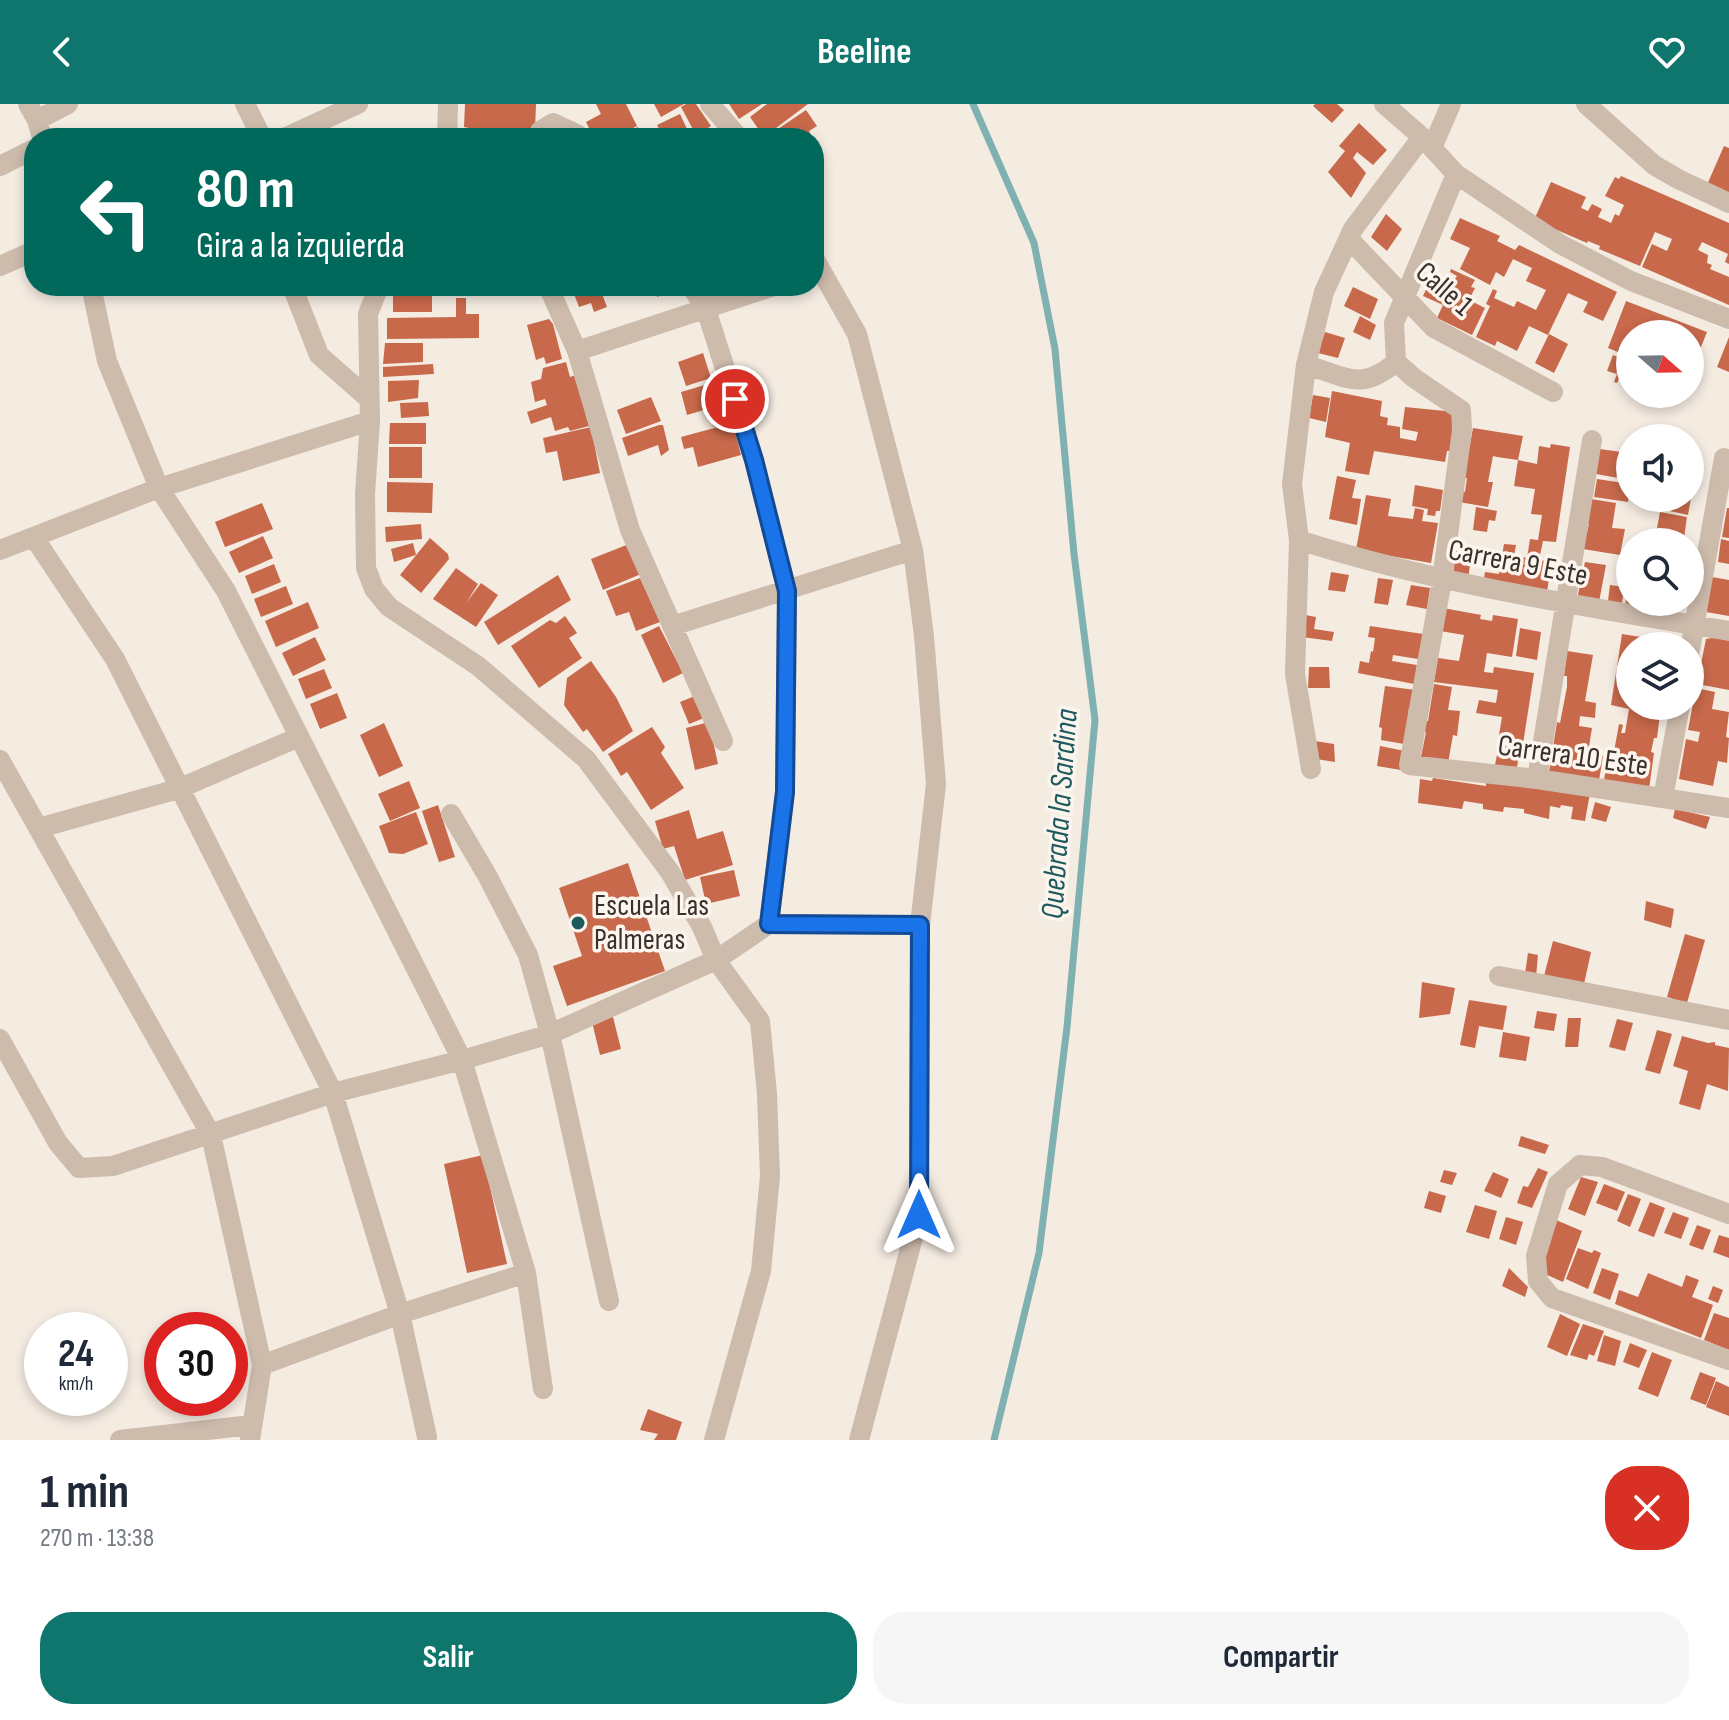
<!DOCTYPE html>
<html lang="es">
<head>
<meta charset="utf-8">
<style>
  :root { --surface:#fff; --page:#f6f6f7; --text:#1f2937; --muted:#747a83; --accent:#0f766e }
  body { margin:0; font-family:"Sofia Sans Condensed",sans-serif; background:var(--page); color:var(--text); height:100vh; display:flex; flex-direction:column; font-size:30px; white-space:nowrap }
  * { box-sizing:border-box; margin:0 }
  p { font-size:26px; color:var(--muted) }
  .icon { flex:none; width:44px; height:44px; fill:none; stroke:currentColor; stroke-width:2; stroke-linecap:round; stroke-linejoin:round }
  .map { position:relative; height:1336px; overflow:hidden }
  .details { display:flex; flex-direction:column; background:var(--surface); flex:1 }
  .details>* { flex:none }
  .guide { position:absolute; left:24px; top:24px; width:800px; height:168px; border-radius:32px; box-shadow:0 4px 12px #0003; background:#00695c; color:#fff; overflow:hidden }
  .needle { width:52px; rotate:110deg }
  .buttons { position:absolute; left:1616px; top:216px; display:grid; gap:16px }
  .buttons a { display:grid; place-items:center; width:88px; height:88px; border-radius:50%; background:var(--surface); box-shadow:0 4px 12px #0003; font-size:40px }
  .speed { position:absolute; left:24px; top:1208px; display:flex; gap:16px; font-size:40px; font-weight:700; text-align:center }
  .speed>* { display:grid; place-content:center; width:104px; height:104px; border-radius:50%; background:var(--surface); box-shadow:0 4px 12px #0003; line-height:1 }
  .speed small { font-size:20px; font-weight:400 }
  .speed .limit { border:12px solid #d22; background:#fff; color:#111 }
  .pin { position:absolute; display:grid; place-items:center; width:68px; height:68px; color:#fff; margin:-34px; border:4px solid #fff; border-radius:50%; box-shadow:0 2px 8px #0007 }
  .me { position:absolute; width:88px; margin:-44px; rotate:0deg; stroke-linejoin:round; filter:drop-shadow(0 0 6px #0008) }
  .turn { display:flex; align-items:center; gap:28px; height:168px; padding:0 40px; font-size:36px }
  .turn .icon { width:104px; height:104px; stroke-width:2.5 }
  .turn b { display:block; font-size:56px; line-height:68px }
  .round { display:grid; place-items:center; flex:none; width:84px; height:84px; border-radius:32px; background:var(--page) }
  .headline { display:flex; align-items:center; justify-content:space-between; height:136px; padding:0 40px }
  h1 { font-size:48px; font-weight:700; line-height:60px }
  .action { display:flex; gap:16px; margin-top:auto; padding:16px 40px }
  .action a { flex:1; height:92px; border-radius:32px; background:var(--accent); color:#fff; font-size:32px; font-weight:700; line-height:92px; text-align:center }
  .action a+a { background:var(--page); color:var(--text) }
  header { display:flex; justify-content:space-between; align-items:center; height:104px; padding:0 40px; background:var(--accent); color:#fff; font-size:36px; font-weight:700 }
  .map>svg:first-child { display:block }
</style>
</head>
<body>
<header><svg class="icon" aria-label="back" viewBox="0 0 24 24"><path d="M15 5l-7 7 7 7"/></svg>Beeline<svg class="icon" aria-label="heart" viewBox="0 0 24 24"><path d="M12 20l-8-8c-3-5 5-10 8-4 3-6 11-1 8 4z"/></svg></header>
<div class="map">
<svg width="1729" height="1336" viewBox="0 0 1729 1336">
  <rect width="100%" height="100%" fill="#f4ebe1"/>
  <g fill="none" stroke-linecap="round" stroke-linejoin="round">
    <path stroke="#7fb0b2" stroke-width="7" d="M973 0 1034 139 1055 245 1074 450 1095 616 1067 923 1039 1149 994 1336"/>
  </g>
  <path fill="#c8694b" d="M465 0H536L535 25 486 24V34H469V24L464 23Z
    M596 0H626L637 22 613 34H594L586 18 601 10Z
    M654 0H684L661 13Z
    M686 0H696L711 22 696 31 681 3Z
    M729 0H762L739 15Z
    M767 0H808L764 33 750 13Z
    M1315 0H1337L1344 6 1332 19 1313 2Z
    M806 6 817 22 809 27 811 31 807 34H776L772 29Z
    M680 10 689 29 679 34H654L662 30 657 21Z
    M1359 19 1387 46 1373 61 1357 48 1353 54 1366 69 1351 94 1328 68 1345 47 1339 42Z
    M638 23 644 34H617L636 24Z
    M717 24 719 27 726 26 730 34H707L705 30Z
    M1724 42 1729 44V93L1706 83Z
    M814 46 824 60 814 67Z
    M1621 72 1729 119V160L1725 158 1728 150 1702 138 1698 146 1708 151 1707 159 1712 161 1710 165 1729 173V201L1642 163 1652 140 1667 147 1672 135 1655 128 1640 162 1599 145 1600 142 1588 137 1587 139 1534 116 1551 78 1586 93 1581 104 1588 107 1592 100 1602 105 1598 113 1611 119 1615 110 1619 112 1624 101 1605 92 1615 73 1619 75Z
    M1386 110 1402 125 1387 147 1371 133Z
    M1460 114 1500 132 1497 137 1515 146 1519 141 1617 188 1603 217 1583 208 1588 198 1568 189 1548 231 1529 222 1517 247 1497 237 1495 242 1476 233 1490 202 1486 200 1493 185 1497 187 1494 194 1514 203 1517 197 1536 206 1546 186 1526 177 1532 164 1513 155 1504 173 1496 168 1490 181 1460 165 1470 144 1450 135Z
    M1451 165 1475 176 1471 183 1475 184 1469 196 1485 204 1472 231 1437 214 1443 201 1423 192 1434 169 1453 178 1457 172 1450 168Z
    M502 182H530V183L504 190Z
    M571 182H599L607 203 594 208 591 199 579 203Z
    M656 182H682L657 193Z
    M1353 183 1378 195 1370 215 1344 202Z
    M393 187H432V208H393Z
    M456 194H466V210H479V234L387 235V214L456 213Z
    M1626 197 1707 228 1693 263 1690 262V230H1630L1628 252 1608 244Z
    M1360 212 1376 221 1370 236 1353 228Z
    M549 215 553 220 562 255 546 260 544 253 536 256 527 221Z
    M1325 228 1345 234 1338 254 1318 249Z
    M1549 230 1568 240 1554 269 1535 259Z
    M1729 233V268L1717 263Z
    M385 239H423V258L383 260Z
    M703 249 711 274 686 282 678 258Z
    M1613 251 1627 257 1617 279 1614 278 1617 270 1607 267Z
    M566 258 570 273 576 271 589 322 570 327 568 323 555 327 551 313 531 320 527 308 547 301 545 295 535 298 531 278 541 275 543 264Z
    M433 260 434 270 383 273V263Z
    M419 276 418 294 388 298V277Z
    M715 278 721 301 687 311 681 288Z
    M1332 287 1382 297 1380 312 1388 314 1387 321 1400 323V334L1416 337 1418 328 1402 325 1405 303 1455 308 1450 347H1447L1445 358 1374 347 1369 371 1345 367 1350 339 1325 333Z
    M1313 291 1330 294 1326 318 1309 314Z
    M651 293 661 317 626 330 617 306Z
    M428 298 429 312 401 314 400 299Z
    M727 301 732 317 714 323 709 307Z
    M390 319H426V340H389Z
    M733 319 741 351 698 363 693 343 684 345 681 333Z
    M659 321H663L669 346 661 352 658 341 628 352 622 334Z
    M591 323 600 369 563 377 557 347 546 349 543 334Z
    M1473 324 1523 332 1518 356 1537 360 1539 342 1550 344 1551 340 1570 343 1556 438 1543 437 1539 456 1552 458 1547 487 1483 480 1485 468 1499 470 1504 440 1516 441 1514 452 1527 454 1530 435 1538 436 1542 411 1531 410 1535 385 1514 382 1518 356 1497 353 1493 352 1488 378H1493L1488 403 1459 398 1461 387 1465 388 1467 374H1464Z
    M389 343H422V374H389Z
    M1600 345 1628 349 1624 375 1596 370Z
    M1337 372 1356 376 1352 394 1361 395 1357 421 1329 415Z
    M1597 375 1630 380 1628 398 1594 393Z
    M387 378 433 379 432 409 387 408Z
    M1415 381 1443 386 1440 407H1436L1435 412 1427 411 1428 405 1412 402Z
    M1366 391 1391 395 1388 412 1413 415 1415 404 1424 406 1422 417 1438 419 1431 459 1356 446Z
    M1672 394H1691L1688 411 1670 407Z
    M1591 395 1616 399 1612 424 1625 425 1620 451 1583 445 1589 420H1587Z
    M262 399 273 425 225 443 215 418Z
    M1476 403 1497 407 1495 417 1489 416 1487 428 1473 426Z
    M1727 404H1729V434L1722 433Z
    M1660 408 1687 413 1684 434 1656 429Z
    M421 420 422 435 386 438 385 423Z
    M1657 431 1688 436V438H1655Z
    M263 432 273 454 239 469 229 448Z
    M430 434 448 450 449 455 421 489 400 471Z
    M1721 435 1729 437V460L1718 458Z
    M413 439 416 451 394 458 391 445Z
    M629 440 641 470 603 486 591 455Z
    M1456 447 1472 449 1468 474 1453 472Z
    M1585 458 1606 461 1599 498 1577 495Z
    M274 460 281 478 252 490 245 472Z
    M456 464 478 480 466 499 481 479 498 491 476 523 433 495Z
    M1331 468 1349 471 1345 488 1328 486Z
    M558 471 571 496 498 541 484 518Z
    M1712 473 1729 476V512L1706 508Z
    M640 474 660 518 636 527 629 508 616 512 606 487Z
    M1378 474 1393 476 1388 501 1374 499Z
    M1411 481 1430 484 1427 505 1406 501Z
    M1610 481 1624 483 1622 499 1608 497Z
    M286 482 293 500 261 513 254 495Z
    M1628 483 1630 498H1677L1675 511 1625 502Z
    M308 498 319 524 276 543 265 517Z
    M1443 504 1481 511 1480 515 1492 517 1493 511 1518 515 1512 553 1487 549 1484 568 1493 569 1494 563 1534 569 1523 640 1498 637 1502 613 1476 609 1479 596 1496 599 1498 586 1434 578 1438 554 1459 557 1464 531 1440 527Z
    M1305 511 1316 513 1314 525 1334 528 1332 537 1302 533Z
    M565 512 577 529 569 534 582 554 539 584 511 542 550 516 556 519Z
    M659 522 683 569 663 579 641 531Z
    M1370 522 1423 530 1418 555 1393 551 1392 557 1417 561 1414 580 1358 569 1360 557 1369 559 1371 547 1373 548 1375 534 1368 533Z
    M1520 524 1541 528 1537 556 1516 552Z
    M1622 530 1647 534 1646 542H1630V602H1661L1657 634H1654L1651 648 1654 649 1649 685 1604 676 1608 652 1613 653 1619 620 1623 621 1621 629H1625L1629 605 1611 601Z
    M315 533 326 556 293 572 282 549Z
    M1712 534 1729 535V586L1697 580 1706 535Z
    M1567 547 1593 551 1585 597 1596 599 1595 614 1580 612 1579 622 1592 624 1588 649 1603 652 1599 677 1549 668 1557 618 1560 619 1567 583V572H1564Z
    M591 557 616 593 633 627 603 648 587 625 583 628 564 601 567 574Z
    M1309 563H1329L1330 584H1308Z
    M324 565 332 584 306 595 298 575Z
    M1434 580 1452 583 1448 606 1460 607 1457 632 1453 631 1448 659 1421 653 1426 628 1422 627 1424 617H1428Z
    M1385 582 1415 586 1413 604H1409L1404 640 1381 636 1382 624 1379 623Z
    M1696 584 1715 588 1712 605 1729 608 1726 633 1729 634 1727 659 1718 657 1713 682 1679 675 1686 635 1698 638 1700 628 1688 626Z
    M337 589 347 614 320 625 310 600Z
    M695 592 704 614 689 620 680 598Z
    M709 618 718 660 695 666 686 624Z
    M384 619 403 662 379 673 360 631Z
    M652 623 665 643 661 649 684 684 651 706 627 668 621 672 608 650Z
    M1315 637 1334 640 1335 658 1316 655Z
    M1499 641 1520 644 1517 663 1495 661Z
    M1380 642 1405 647 1401 666 1377 662Z
    M1433 674 1486 682V677L1590 689 1585 717 1571 715 1573 703 1561 701 1560 704 1550 702 1549 715 1524 709V705L1504 703 1503 708 1483 705V700L1464 697 1462 705 1418 699 1420 675 1432 677Z
    M409 677 420 704 390 717 378 690Z
    M1595 698 1611 703 1606 718 1591 714Z
    M438 701 455 753 439 758 422 707Z
    M1675 705 1710 713 1706 725 1673 714Z
    M689 706 697 735 723 727 733 761 685 776 674 742 663 745 655 717Z
    M416 708 428 740 403 750 389 749 379 722Z
    M628 759 665 867 567 902 553 862 582 852 559 784Z
    M734 766 740 792 706 800 700 773Z
    M1646 797 1674 805 1671 824 1644 816Z
    M1685 830 1705 836 1687 899 1667 893Z
    M1553 837 1591 848 1584 880 1544 872Z
    M1528 849 1538 851 1536 873 1525 870Z
    M1422 878 1455 884 1450 910 1419 914Z
    M1469 896 1507 902 1503 926 1479 922 1475 944 1460 941Z
    M1537 907 1557 910 1554 927 1534 924Z
    M613 913 621 945 600 951 592 918Z
    M1568 914H1581L1578 943H1565Z
    M1617 915 1633 919 1625 947 1609 943Z
    M1657 926 1672 930 1660 970 1645 966Z
    M1503 928 1530 933 1526 957 1499 953Z
    M1682 932 1708 939 1715 938V941L1729 944 1728 987 1707 980 1700 1006 1679 1000 1688 967 1673 962Z
    M1521 1032 1549 1041 1545 1050 1518 1042Z
    M483 1051 507 1160 467 1169 444 1060Z
    M1538 1064 1548 1068 1532 1104 1517 1099 1523 1082 1528 1083Z
    M1444 1066 1457 1069 1452 1081 1440 1078Z
    M1493 1068 1509 1075 1501 1094 1484 1087Z
    M1581 1073 1598 1078 1585 1112 1568 1105Z
    M1604 1080 1625 1088 1617 1107 1596 1099Z
    M1429 1087 1446 1092 1441 1109 1424 1104Z
    M1628 1090 1641 1095 1630 1123 1617 1117Z
    M1650 1098 1665 1104 1654 1133 1638 1127Z
    M1475 1101 1497 1107 1489 1135 1466 1128Z
    M1673 1108 1689 1114 1681 1135 1664 1129Z
    M1506 1113 1523 1118 1516 1141 1499 1135Z
    M1556 1116 1582 1127 1563 1178 1538 1167Z
    M1697 1121 1711 1126 1703 1146 1689 1141Z
    M1719 1131 1729 1134V1154L1713 1148Z
    M1578 1144 1592 1149 1594 1146 1601 1149 1588 1185 1566 1175Z
    M1509 1164 1528 1183 1525 1193 1502 1182Z
    M1602 1164 1619 1170 1610 1196 1593 1189Z
    M1648 1169 1682 1183 1686 1171 1699 1176 1692 1193 1713 1201 1701 1234 1615 1200 1619 1186 1638 1193Z
    M1713 1182 1723 1186 1718 1199 1708 1195Z
    M1714 1209 1729 1214V1246L1704 1236Z
    M1560 1210 1580 1220 1567 1252 1547 1243Z
    M1583 1220 1604 1227 1594 1252 1589 1250 1587 1256 1570 1251Z
    M1604 1231 1621 1237 1615 1262 1597 1257Z
    M1630 1239 1647 1246 1639 1264 1623 1258Z
    M1652 1248 1672 1256 1658 1293 1638 1285Z
    M1700 1268 1716 1274 1706 1301 1690 1295Z
    M1716 1277 1729 1283V1312L1706 1303Z
    M648 1305 682 1318 676 1336H654L658 1330 640 1326Z"/>
  <g fill="none" stroke-linecap="round" stroke-linejoin="round">
    <path stroke="#cdbbac" stroke-width="20" d="M28 0 37 16 42 34
      M245 0 262 34
      M710 0 739 34
      M1384 0 1422 33 1456 70 1560 140 1631 177 1729 215
      M1586 0 1654 61 1678 75 1729 99
      M37 16 68 0
      M284 34 358 0
      M447 34 448 0
      M538 34 540 27 553 19 577 30 581 34
      M1432 44 1451 0
      M0 62 34 45
      M1456 70 1394 219 1396 258 1414 274 1461 306 1462 326 1442 476 1409 661 1537 675 1729 704
      M1349 135 1434 224 1553 288
      M814 154 857 230 913 446 924 532 936 680 920 821 919 1111 859 1336
      M0 162 34 147
      M91 182 107 257 159 384 226 487 462 956 526 1169 543 1285
      M292 182 319 251 369 295
      M379 182 368 210 370 317 365 390 366 464 374 485 389 503 478 562 586 655 670 768 702 823 716 856 760 917 767 990 770 1072 761 1167 714 1336
      M548 182 577 247 630 426 723 637
      M691 182 706 205 754 356 787 487 785 688 769 820
      M577 247 774 182
      M1306 261C1348 273 1361 288 1396 258
      M35 435 115 555 333 989 400 1210 427 1333
      M1299 436C1439 481 1584 502 1729 527
      M0 446 159 384 370 317
      M672 522 913 446
      M1690 546 1724 354
      M0 656 211 1031 262 1261 250 1336
      M1311 665 1295 570 1299 436 1292 380 1306 261 1324 188 1353 125 1422 33
      M1537 675 1592 336
      M1663 694 1680 602
      M451 710 488 773 528 851 550 930 609 1197
      M39 724 178 685 299 633
      M1499 872 1729 916
      M0 935 58 1039 79 1064 113 1062 333 989 462 956 550 930 716 856 769 820 920 821
      M1729 1110 1602 1063 1580 1061 1558 1080 1536 1152 1538 1177 1552 1194 1729 1256
      M262 1261 400 1210 526 1169
      M120 1336 251 1321"/>
  </g>
  <g fill="none" stroke-linecap="round" stroke-linejoin="round">
    <defs>
      <path id="route" d="M735 295 754 356 787 487 785 688 769 820 920 821 919 1111"/>
    </defs>
    <use href="#route" stroke="#114b97" stroke-width="20"/>
    <use href="#route" stroke="#1a73e8" stroke-width="14"/>
  </g>
  <circle fill="#1f5a5e" stroke="#fbf5ee" stroke-width="3" cx="578" cy="819" r="8"/>
  <g text-anchor="middle" dominant-baseline="central" stroke-width="7" stroke-linejoin="round" paint-order="stroke">
    <g font-size="30" fill="#3b302b" stroke="#fbf5ee">
      <text transform="translate(1444 185) rotate(41)">Calle 1</text>
      <text transform="translate(1518 459) rotate(11)">Carrera 9 Este</text>
      <text transform="translate(1573 652) rotate(8)">Carrera 10 Este</text>
    </g>
    <g font-size="30" fill="#3b302b" stroke="#fbf5ee" text-anchor="start">
      <text x="594" y="802">Escuela Las<tspan x="594" dy="34">Palmeras</tspan></text>
    </g>
    <g font-size="32" font-style="italic" fill="#1f5a5e" stroke="#fbf5ee">
      <text transform="translate(1060 710) rotate(-86)">Quebrada la Sardina</text>
    </g>
  </g>
</svg>
<div class="buttons">
<a><svg class="needle" viewBox="-14 -14 28 28"><path d="M0-13l5 13h-10z" fill="#e53935"/><path d="M0 13l5-13h-10z" fill="#747a83"/></svg></a>
<a><svg class="icon" aria-label="sound" viewBox="0 0 24 24"><path d="M4 9h4l5-4v14l-5-4H4zM17 9q2 3 0 6"/></svg></a>
<a><svg class="icon" aria-label="search" viewBox="0 0 24 24"><circle cx="10" cy="10" r="6"/><path d="M15 15l6 6"/></svg></a>
<a><svg class="icon" aria-label="layers" viewBox="0 0 24 24"><path d="M12 4l9 5-9 5-9-5zM3 14l9 5 9-5"/></svg></a>
</div>
<div class="speed"><div>24<small>km/h</small></div><div class="limit">30</div></div>
<div class="pin" style="left:735px;top:295px;background:#d93025"><svg class="icon" aria-label="arrive" viewBox="0 0 24 24"><path d="M6 21V4h12l-3 4 3 4H6"/></svg></div>
<svg class="me" style="left:919px;top:1111px" viewBox="-20 -20 40 40"><path d="M0-17L14 15 0 8-14 15z" fill="#1a73e8" stroke="#fff" stroke-width="4"/></svg>
<div class="guide">
<div class="turn"><svg class="icon" aria-label="left" viewBox="0 0 24 24"><path d="M17 20v-9H6M10 6l-5 5 5 5"/></svg><div><b>80 m</b>Gira a la izquierda</div></div>
</div>
</div>
<section class="details">
<div class="headline"><div><h1>1 min</h1><p>270 m · 13:38</p></div><a class="round" style="background:#d93025;color:#fff"><svg class="icon" aria-label="close" viewBox="0 0 24 24"><path d="M6 6l12 12M18 6L6 18"/></svg></a></div>
<div class="action"><a>Salir</a><a>Compartir</a></div>
</section>
</body>
</html>
